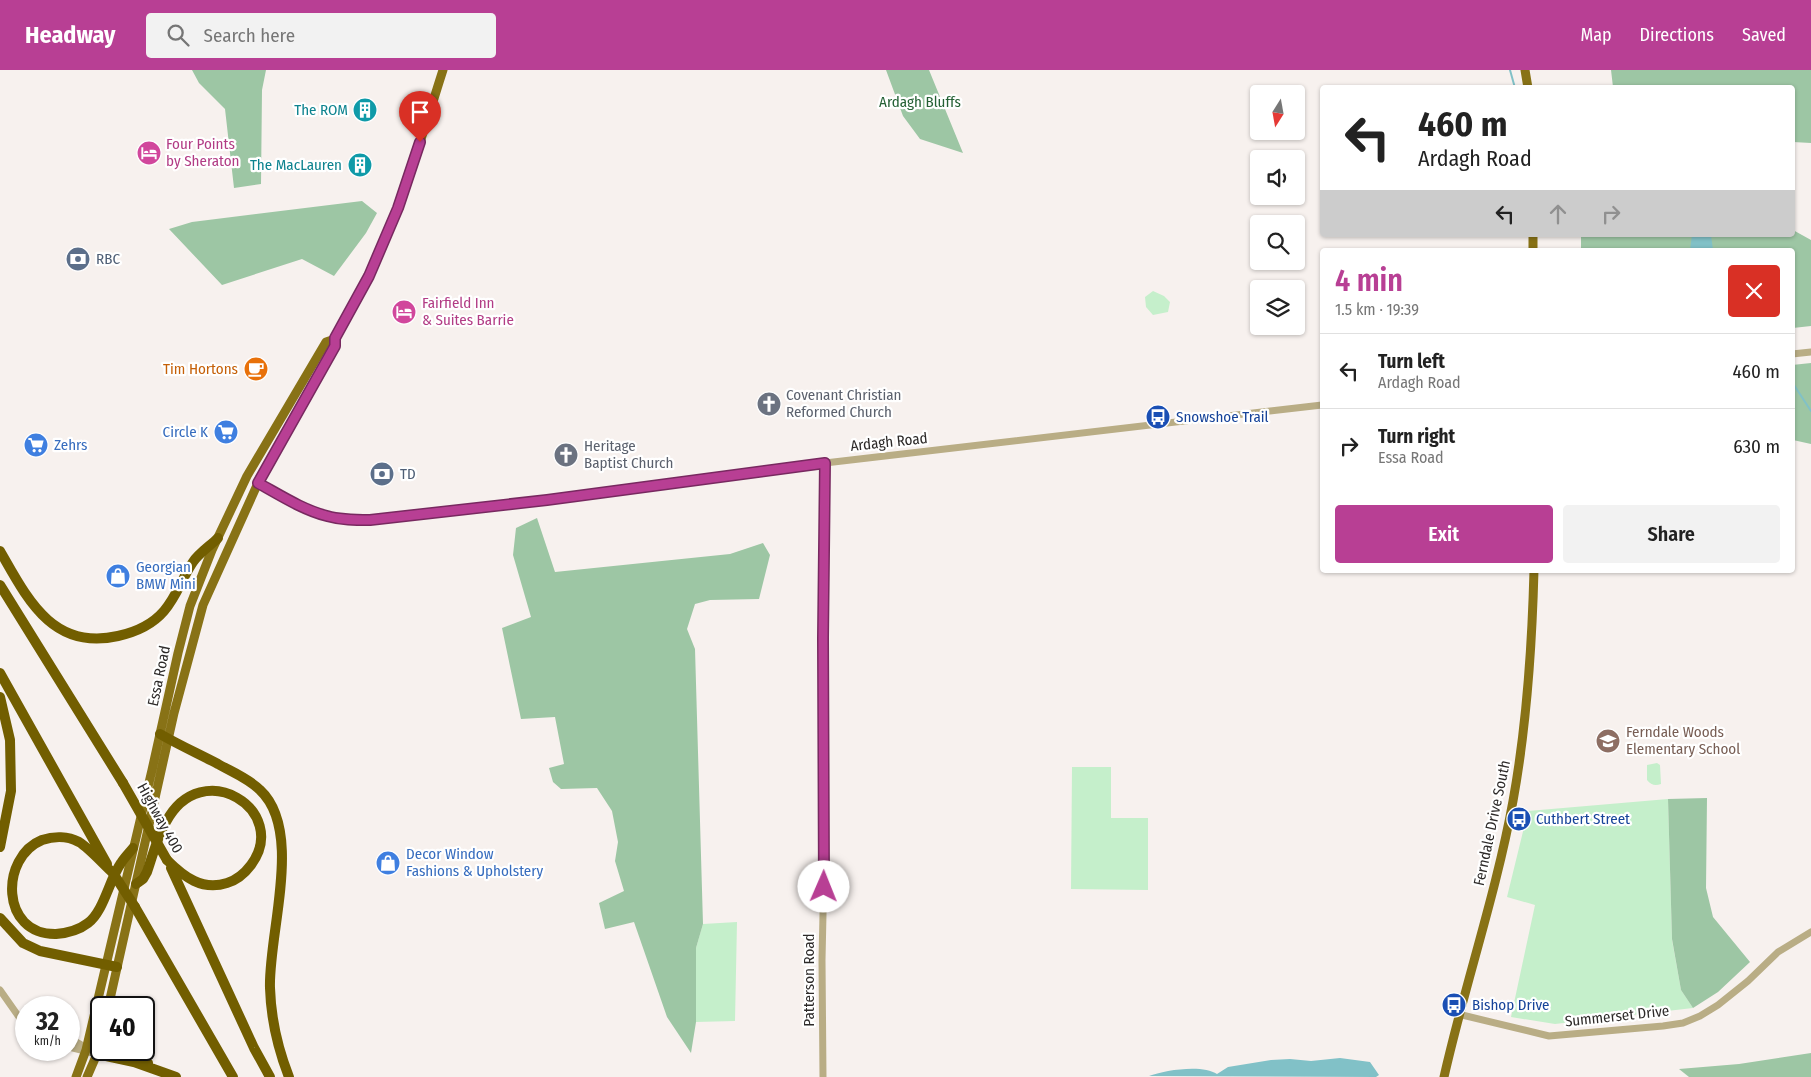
<!DOCTYPE html>
<html lang="en">
<head>
<meta charset="utf-8">
<style>
  :root { --surface:#fff; --page:#f2f2f2; --text:#222; --muted:#767676; --line:#e0e0e0; --accent:#b83f94 }
  body { margin:0; font-family:"Fira Sans Condensed",sans-serif; background:var(--page); color:var(--text); height:100vh; display:flex; flex-direction:column; font-size:19px; white-space:nowrap }
  * { box-sizing:border-box; margin:0 }
  p { font-size:16px; color:var(--muted) }
  .icon { flex:none; width:28px; height:28px; fill:none; stroke:currentColor; stroke-width:2; stroke-linecap:round; stroke-linejoin:round }
  .map { position:relative; flex:1; overflow:hidden }
  .sheet { position:absolute; left:1320px; top:178px; width:475px; height:325px; display:flex; flex-direction:column; background:var(--surface); border-radius:5px; box-shadow:0 1px 4px #0004 }
  .sheet>* { flex:none }
  .guide { position:absolute; left:1320px; top:15px; width:475px; height:152px; border-radius:5px; box-shadow:0 1px 4px #0004; background:#fff; color:var(--text); overflow:hidden }
  .needle { width:32px; rotate:191deg }
  .controls { position:absolute; left:1250px; top:15px; display:grid; gap:10px }
  .controls a { display:grid; place-items:center; width:55px; height:55px; border-radius:5px; background:var(--surface); box-shadow:0 1px 4px #0004; font-size:25px }
  .speed { position:absolute; left:15px; top:926px; display:flex; gap:10px; font-size:25px; font-weight:700; text-align:center }
  .speed>* { display:grid; place-content:center; width:65px; height:65px; border-radius:50%; background:var(--surface); box-shadow:0 1px 4px #0004; line-height:1 }
  .speed small { font-size:12px; font-weight:400 }
  .speed .limit { border:2px solid #111; border-radius:8px; background:#fff; color:#111 }
  .pin { position:absolute; display:grid; place-items:center; width:42px; height:42px; color:#fff; margin:-51px -21px; border-radius:50% 50% 50% 0; rotate:-45deg; box-shadow:0 0 5px #0007 }
  .pin .icon { rotate:45deg }
  .me { position:absolute; width:55px; margin:-28px; rotate:1deg; stroke-linejoin:round; filter:drop-shadow(0 0 4px #0008) }
  .turn { display:flex; align-items:center; gap:18px; height:105px; padding:0 15px; font-size:22px }
  .turn .icon { width:65px; height:65px; stroke-width:2.5 }
  .turn b { display:block; font-size:35px; line-height:42px }
  .lanes { display:flex; align-items:center; height:48px; padding:0 15px; background:#0003; justify-content:center; gap:25px; direction:ltr }
  .lanes .off { opacity:.35 }
  .round { display:grid; place-items:center; flex:none; width:52px; height:52px; border-radius:5px; background:var(--page) }
  .head { display:flex; align-items:center; justify-content:space-between; height:85px; padding:0 15px }
  h1 { font-size:30px; font-weight:600; line-height:38px; color:var(--accent) }
  .button { display:flex; gap:10px; margin-top:auto; padding:10px 15px }
  .button a { flex:1; height:58px; border-radius:5px; background:var(--accent); color:#fff; font-size:20px; font-weight:600; line-height:58px; text-align:center }
  .button a+a { background:var(--page); color:var(--text) }
  ul { padding:0; list-style:none }
  li { display:flex; align-items:center; gap:15px; height:75px; padding:0 15px; border-top:1px solid var(--line) }
  li div { flex:1 }
  li b { display:block; font-size:19px }
  li em { font-style:normal }
  header { display:flex; align-items:center; gap:30px; box-sizing:border-box; height:70px; padding:0 25px; background:var(--accent); color:#fff }
  header strong { font-size:24px }
  nav { display:flex; gap:28px; margin-inline-start:auto; font-size:18px }
  .search { width:350px; height:45px; background:var(--page); display:flex; align-items:center; gap:12px; box-sizing:border-box; padding:0 18px; border-radius:5px; color:var(--muted); font-size:19px }
  .map>svg:first-child { display:block }
</style>
</head>
<body>
<header>
<strong>Headway</strong>
<div class="search"><svg class="icon" aria-label="search" viewBox="0 0 24 24"><circle cx="10" cy="10" r="6"/><path d="M15 15l6 6"/></svg>Search here</div>
<nav><a>Map</a><a>Directions</a><a>Saved</a></nav>
</header>
<div class="map">
<svg width="1811" height="1007" viewBox="0 0 1811 1007">
  <rect width="100%" height="100%" fill="#f7f1ee"/>
  <path fill="#c5efcb" d="M1153 221 1164 226 1170 232 1168 242 1153 245 1146 237 1145 227Z
    M1657 693 1660 695 1661 714C1655 716 1651 715 1647 710V695Z
    M1072 697H1111V748H1148V820L1071 819Z
    M1668 729 1672 870 1681 920 1693 938 1555 954 1511 947 1535 835 1507 827 1528 741Z
    M737 852 735 951 696 952V878L703 854Z"/>
  <path fill="#9dc6a4" d="M192 0H266L262 20 261 114 234 118 225 39 199 13Z
    M886 0H929L963 83 920 69 903 46Z
    M1611 0H1811V73L1793 72 1792 18 1613 17Z
    M362 131 377 143 366 163 334 206 302 189 222 215 169 159 192 152Z
    M1793 160 1811 170V256L1793 258 1792 180H1581V165H1792Z
    M1811 293V374L1793 370 1792 295Z
    M537 448 555 502 730 484 763 473 770 485 759 529 710 530 695 534 687 559 695 579 703 854 696 878V952L691 983 667 947 634 852 605 859 599 833 624 821 615 791 618 772 612 741 597 718 561 719 553 712 549 698 564 694 555 647 521 649 502 558 531 547 513 485 516 458Z
    M1707 728 1706 818 1713 847 1750 892 1718 922 1693 938 1681 920 1672 869 1668 729Z
    M1811 983V1007H1689L1679 999 1739 994Z"/>
  <path fill="#81c1c7" d="M1692 165H1711L1713 180H1690Z
    M1340 988 1370 992 1379 1005 1376 1007 1149 1006C1164 1000 1203 994 1217 1004L1228 997 1271 990 1290 989 1311 991Z"/>
  <g fill="none" stroke-linecap="round" stroke-linejoin="round">
    <path stroke="#81c1c7" stroke-width="2" d="M1510 0 1515 18
      M1792 312 1811 341"/>
    <path stroke="#b9ad85" stroke-width="7" d="M1792 284 1811 282
      M258 413C280 425 303 440 327 447 341 450 355 450 370 450L547 430 825 393 1322 335
      M0 920 19 947 26 953
      M1458 944 1549 966 1663 956 1683 953 1700 946 1718 935 1748 911 1778 882 1811 862
      M69 968 80 974 86 980
      M69 977 97 984
      M823 1007 822 890 824 798 823 568 825 393"/>
    <path stroke="#887216" stroke-width="9" d="M1525 0 1528 18
      M1533 180V165
      M108 938 174 643 203 535 258 413 335 276V269C347 247 359 227 370 205 400 139 421 69 443 0
      M76 1007 86 980 152 700 178 583 190 536 212 480 247 406 326 272 335 269
      M87 1007 97 984 101 966
      M1444 1007C1465 914 1496 824 1513 731 1527 654 1532 577 1534 500"/>
    <path stroke="#725e00" stroke-width="10" d="M0 481C27 528 52 581 118 566 136 562 152 555 164 541 177 526 182 508 193 492 199 483 210 476 218 468
      M0 515 123 713
      M0 603 107 794
      M0 627 10 670 11 721 0 777
      M160 664C179 675 199 684 218 694 232 702 248 708 260 720 304 761 268 864 270 918 271 949 278 979 289 1007
      M171 798 254 978 270 1007
      M113 803C104 795 89 778 79 772 68 766 54 766 42 770 0 787 0 865 56 864 68 863 79 860 88 853 104 841 109 810 121 793 124 788 129 783 133 778
      M136 814 143 809 147 802C153 785 157 767 166 752 202 684 291 741 251 795 245 803 237 810 227 813 202 821 184 807 167 790
      M135 837 233 1007
      M0 848 23 873 40 881 117 897
      M136 980C136 988 141 991 148 993
      M97 984 134 992 176 1007"/>
    <path stroke="#725e00" stroke-width="10" d="M123 713 167 790
      M113 803 135 837"/>
  </g>
  <g fill="none" stroke-linecap="round" stroke-linejoin="round">
    <defs>
      <path id="route" d="M420 72 398 138 369 206 335 268V276L258 413C280 425 303 440 327 446 341 450 355 450 370 450L547 430 825 393 823 568 824 817"/>
    </defs>
    <use href="#route" stroke="#782960" stroke-width="12"/>
    <use href="#route" stroke="#b83f94" stroke-width="9"/>
  </g>
  <defs>
    <symbol id="building-disc" viewBox="-11 -11 22 22"><circle r="9.5" fill="#0f9aa8" stroke="#fff"/><path d="M-4-6H4V6H1V3H-1V6H-4ZM-2.5-4.3h1.7v1.8h-1.7ZM.8-4.3h1.7v1.8H.8ZM-2.5-1h1.7V.8h-1.7ZM.8-1h1.7V.8H.8Z" fill="#fff"/></symbol>
    <symbol id="hotel-disc" viewBox="-11 -11 22 22"><circle r="9.5" fill="#d1479c" stroke="#fff"/><path d="M-6-4.5h1.5V1H6V5H4.5V3h-9V5H-6ZM-4 0a1.8 1.8 0 1 1 3.6 0ZM.5 0V-2.5h3Q6-2.5 6 0Z" fill="#fff"/></symbol>
    <symbol id="bank-disc" viewBox="-11 -11 22 22"><circle r="9.5" fill="#5c6f8a" stroke="#fff"/><path d="M-6-4H6V4H-6ZM0-2.3a2.3 2.3 0 1 0 0 4.6a2.3 2.3 0 1 0 0-4.6Z" fill="#fff"/></symbol>
    <symbol id="cafe-disc" viewBox="-11 -11 22 22"><circle r="9.5" fill="#e8710a" stroke="#fff"/><path d="M-5.5-4.5H6V0H3Q3 3.5 0 3.5H-2.5Q-5.5 3.5-5.5 0ZM3-3.2v2h1.7v-2ZM-6 4.5H4V6H-6Z" fill="#fff"/></symbol>
    <symbol id="church-disc" viewBox="-11 -11 22 22"><circle r="9.5" fill="#6b7280" stroke="#fff"/><path d="M-1.2-6h2.4v3.5h3.3v2.4h-3.3V6h-2.4V-.1h-3.3v-2.4h3.3Z" fill="#fff"/></symbol>
    <symbol id="bus-disc" viewBox="-11 -11 22 22"><circle r="9.5" fill="#1a4fb4" stroke="#fff"/><path d="M-5-6H5V4H4V6H2V4H-2V6H-4V4H-5ZM-3.5-4V0h7V-4ZM-3.5 1.2v1.5H-2V1.2ZM2 1.2v1.5H3.5V1.2Z" fill="#fff"/></symbol>
    <symbol id="supermarket-disc" viewBox="-11 -11 22 22"><circle r="9.5" fill="#3f7fe0" stroke="#fff"/><path d="M-6-5.5h2.5l.6 2H6L4.5 2H-2.5L-4.4-4H-6ZM-1.5 3.2a1.3 1.3 0 1 0 .1 0ZM3 3.2a1.3 1.3 0 1 0 .1 0Z" fill="#fff"/></symbol>
    <symbol id="shop-disc" viewBox="-11 -11 22 22"><circle r="9.5" fill="#3f7fe0" stroke="#fff"/><path d="M-5-2.5h2.3a2.7 3.5 0 0 1 5.4 0H5L5.5 6h-11ZM-1.5-2.5h3a1.5 2.3 0 0 0-3 0Z" fill="#fff"/></symbol>
    <symbol id="school-disc" viewBox="-11 -11 22 22"><circle r="9.5" fill="#8d6e63" stroke="#fff"/><path d="M0-5L7-2L0 1L-7-2ZM-4 1L0 2.5L4 1V4Q0 6-4 4Z" fill="#fff"/></symbol>
  </defs>
  <g fill-rule="evenodd">
    <use href="#building-disc" x="351" y="26" width="28" height="28"/>
    <use href="#hotel-disc" x="135" y="69" width="28" height="28"/>
    <use href="#building-disc" x="346" y="81" width="28" height="28"/>
    <use href="#bank-disc" x="64" y="175" width="28" height="28"/>
    <use href="#hotel-disc" x="390" y="228" width="28" height="28"/>
    <use href="#cafe-disc" x="242" y="285" width="28" height="28"/>
    <use href="#church-disc" x="755" y="320" width="28" height="28"/>
    <use href="#bus-disc" x="1144" y="333" width="28" height="28"/>
    <use href="#supermarket-disc" x="212" y="348" width="28" height="28"/>
    <use href="#supermarket-disc" x="22" y="361" width="28" height="28"/>
    <use href="#church-disc" x="552" y="371" width="28" height="28"/>
    <use href="#bank-disc" x="368" y="390" width="28" height="28"/>
    <use href="#shop-disc" x="104" y="492" width="28" height="28"/>
    <use href="#school-disc" x="1594" y="657" width="28" height="28"/>
    <use href="#bus-disc" x="1505" y="735" width="28" height="28"/>
    <use href="#shop-disc" x="374" y="779" width="28" height="28"/>
    <use href="#bus-disc" x="1440" y="921" width="28" height="28"/>
  </g>
  <g text-anchor="middle" dominant-baseline="central" stroke-width="4.5" stroke-linejoin="round" paint-order="stroke">
    <g font-size="15" fill="#256135" stroke="#fff">
      <text x="920" y="32">Ardagh Bluffs</text>
    </g>
    <g font-size="15" fill="#0d838f" stroke="#fff" text-anchor="end">
      <text x="348" y="40">The ROM</text>
      <text x="342" y="95">The MacLauren</text>
    </g>
    <g font-size="15" fill="#b23c85" stroke="#fff" text-anchor="start">
      <text x="166" y="74">Four Points<tspan x="166" dy="17">by Sheraton</tspan></text>
      <text x="422" y="233">Fairfield Inn<tspan x="422" dy="17">&amp; Suites Barrie</tspan></text>
    </g>
    <g font-size="15" fill="#4e5e75" stroke="#fff" text-anchor="start">
      <text x="96" y="189">RBC</text>
      <text x="400" y="404">TD</text>
    </g>
    <g font-size="15" fill="#c56008" stroke="#fff" text-anchor="end">
      <text x="238" y="299">Tim Hortons</text>
    </g>
    <g font-size="15" fill="#5b616d" stroke="#fff" text-anchor="start">
      <text x="786" y="325">Covenant Christian<tspan x="786" dy="17">Reformed Church</tspan></text>
      <text x="584" y="376">Heritage<tspan x="584" dy="17">Baptist Church</tspan></text>
    </g>
    <g font-size="15" fill="#164399" stroke="#fff" text-anchor="start">
      <text x="1176" y="347">Snowshoe Trail</text>
      <text x="1536" y="749">Cuthbert Street</text>
      <text x="1472" y="935">Bishop Drive</text>
    </g>
    <g font-size="15" fill="#366cbe" stroke="#fff" text-anchor="start">
      <text x="208" y="362" text-anchor="end">Circle K</text>
      <text x="54" y="375">Zehrs</text>
      <text x="136" y="497">Georgian<tspan x="136" dy="17">BMW Mini</tspan></text>
      <text x="406" y="784">Decor Window<tspan x="406" dy="17">Fashions &amp; Upholstery</tspan></text>
    </g>
    <g font-size="15" fill="#2d2a29" stroke="#fff">
      <text transform="translate(889 372) rotate(-6)">Ardagh Road</text>
      <text transform="translate(159 606) rotate(-78)">Essa Road</text>
      <text transform="translate(160 748) rotate(61)">Highway 400</text>
      <text transform="translate(1492 753) rotate(-78)">Ferndale Drive South</text>
      <text transform="translate(809 910) rotate(-90)">Patterson Road</text>
      <text transform="translate(1617 946) rotate(-6)">Summerset Drive</text>
    </g>
    <g font-size="15" fill="#785e54" stroke="#fff" text-anchor="start">
      <text x="1626" y="662">Ferndale Woods<tspan x="1626" dy="17">Elementary School</tspan></text>
    </g>
  </g>
</svg>
<div class="controls">
<a><svg class="needle" viewBox="-14 -14 28 28"><path d="M0-13l5 13h-10z" fill="#e53935"/><path d="M0 13l5-13h-10z" fill="#767676"/></svg></a>
<a><svg class="icon" aria-label="sound" viewBox="0 0 24 24"><path d="M4 9h4l5-4v14l-5-4H4zM17 9q2 3 0 6"/></svg></a>
<a><svg class="icon" aria-label="search" viewBox="0 0 24 24"><circle cx="10" cy="10" r="6"/><path d="M15 15l6 6"/></svg></a>
<a><svg class="icon" aria-label="layers" viewBox="0 0 24 24"><path d="M12 4l9 5-9 5-9-5zM3 14l9 5 9-5"/></svg></a>
</div>
<div class="speed"><div>32<small>km/h</small></div><div class="limit">40</div></div>
<div class="pin" style="left:420px;top:72px;background:#d93025"><svg class="icon" aria-label="arrive" viewBox="0 0 24 24"><path d="M6 21V4h12l-3 4 3 4H6"/></svg></div>
<svg class="me" style="left:824px;top:817px" viewBox="-20 -20 40 40"><circle r="19" fill="#fff"/><path d="M0-13L10 11 0 6-10 11z" fill="#b83f94"/></svg>
<div class="guide">
<div class="turn"><svg class="icon" aria-label="left" viewBox="0 0 24 24"><path d="M17 20v-9H6M10 6l-5 5 5 5"/></svg><div><b>460 m</b>Ardagh Road</div></div>
<div class="lanes"><svg class="icon" aria-label="left" viewBox="0 0 24 24"><path d="M17 20v-9H6M10 6l-5 5 5 5"/></svg><svg class="icon off" aria-label="ahead" viewBox="0 0 24 24"><path d="M12 20V5M6 11l6-6 6 6"/></svg><svg class="icon off" aria-label="right" viewBox="0 0 24 24"><path d="M7 20v-9h11M14 6l5 5-5 5"/></svg></div>
</div>
<section class="sheet">
<div class="head"><div><h1>4 min</h1><p>1.5 km · 19:39</p></div><a class="round" style="background:#d93025;color:#fff"><svg class="icon" aria-label="close" viewBox="0 0 24 24"><path d="M6 6l12 12M18 6L6 18"/></svg></a></div>
<ul>
<li><svg class="icon" aria-label="left" viewBox="0 0 24 24"><path d="M17 20v-9H6M10 6l-5 5 5 5"/></svg><div><b>Turn left</b><p>Ardagh Road</p></div><em>460 m</em></li>
<li><svg class="icon" aria-label="right" viewBox="0 0 24 24"><path d="M7 20v-9h11M14 6l5 5-5 5"/></svg><div><b>Turn right</b><p>Essa Road</p></div><em>630 m</em></li>
</ul>
<div class="button"><a>Exit</a><a>Share</a></div>
</section>
</div>
</body>
</html>
